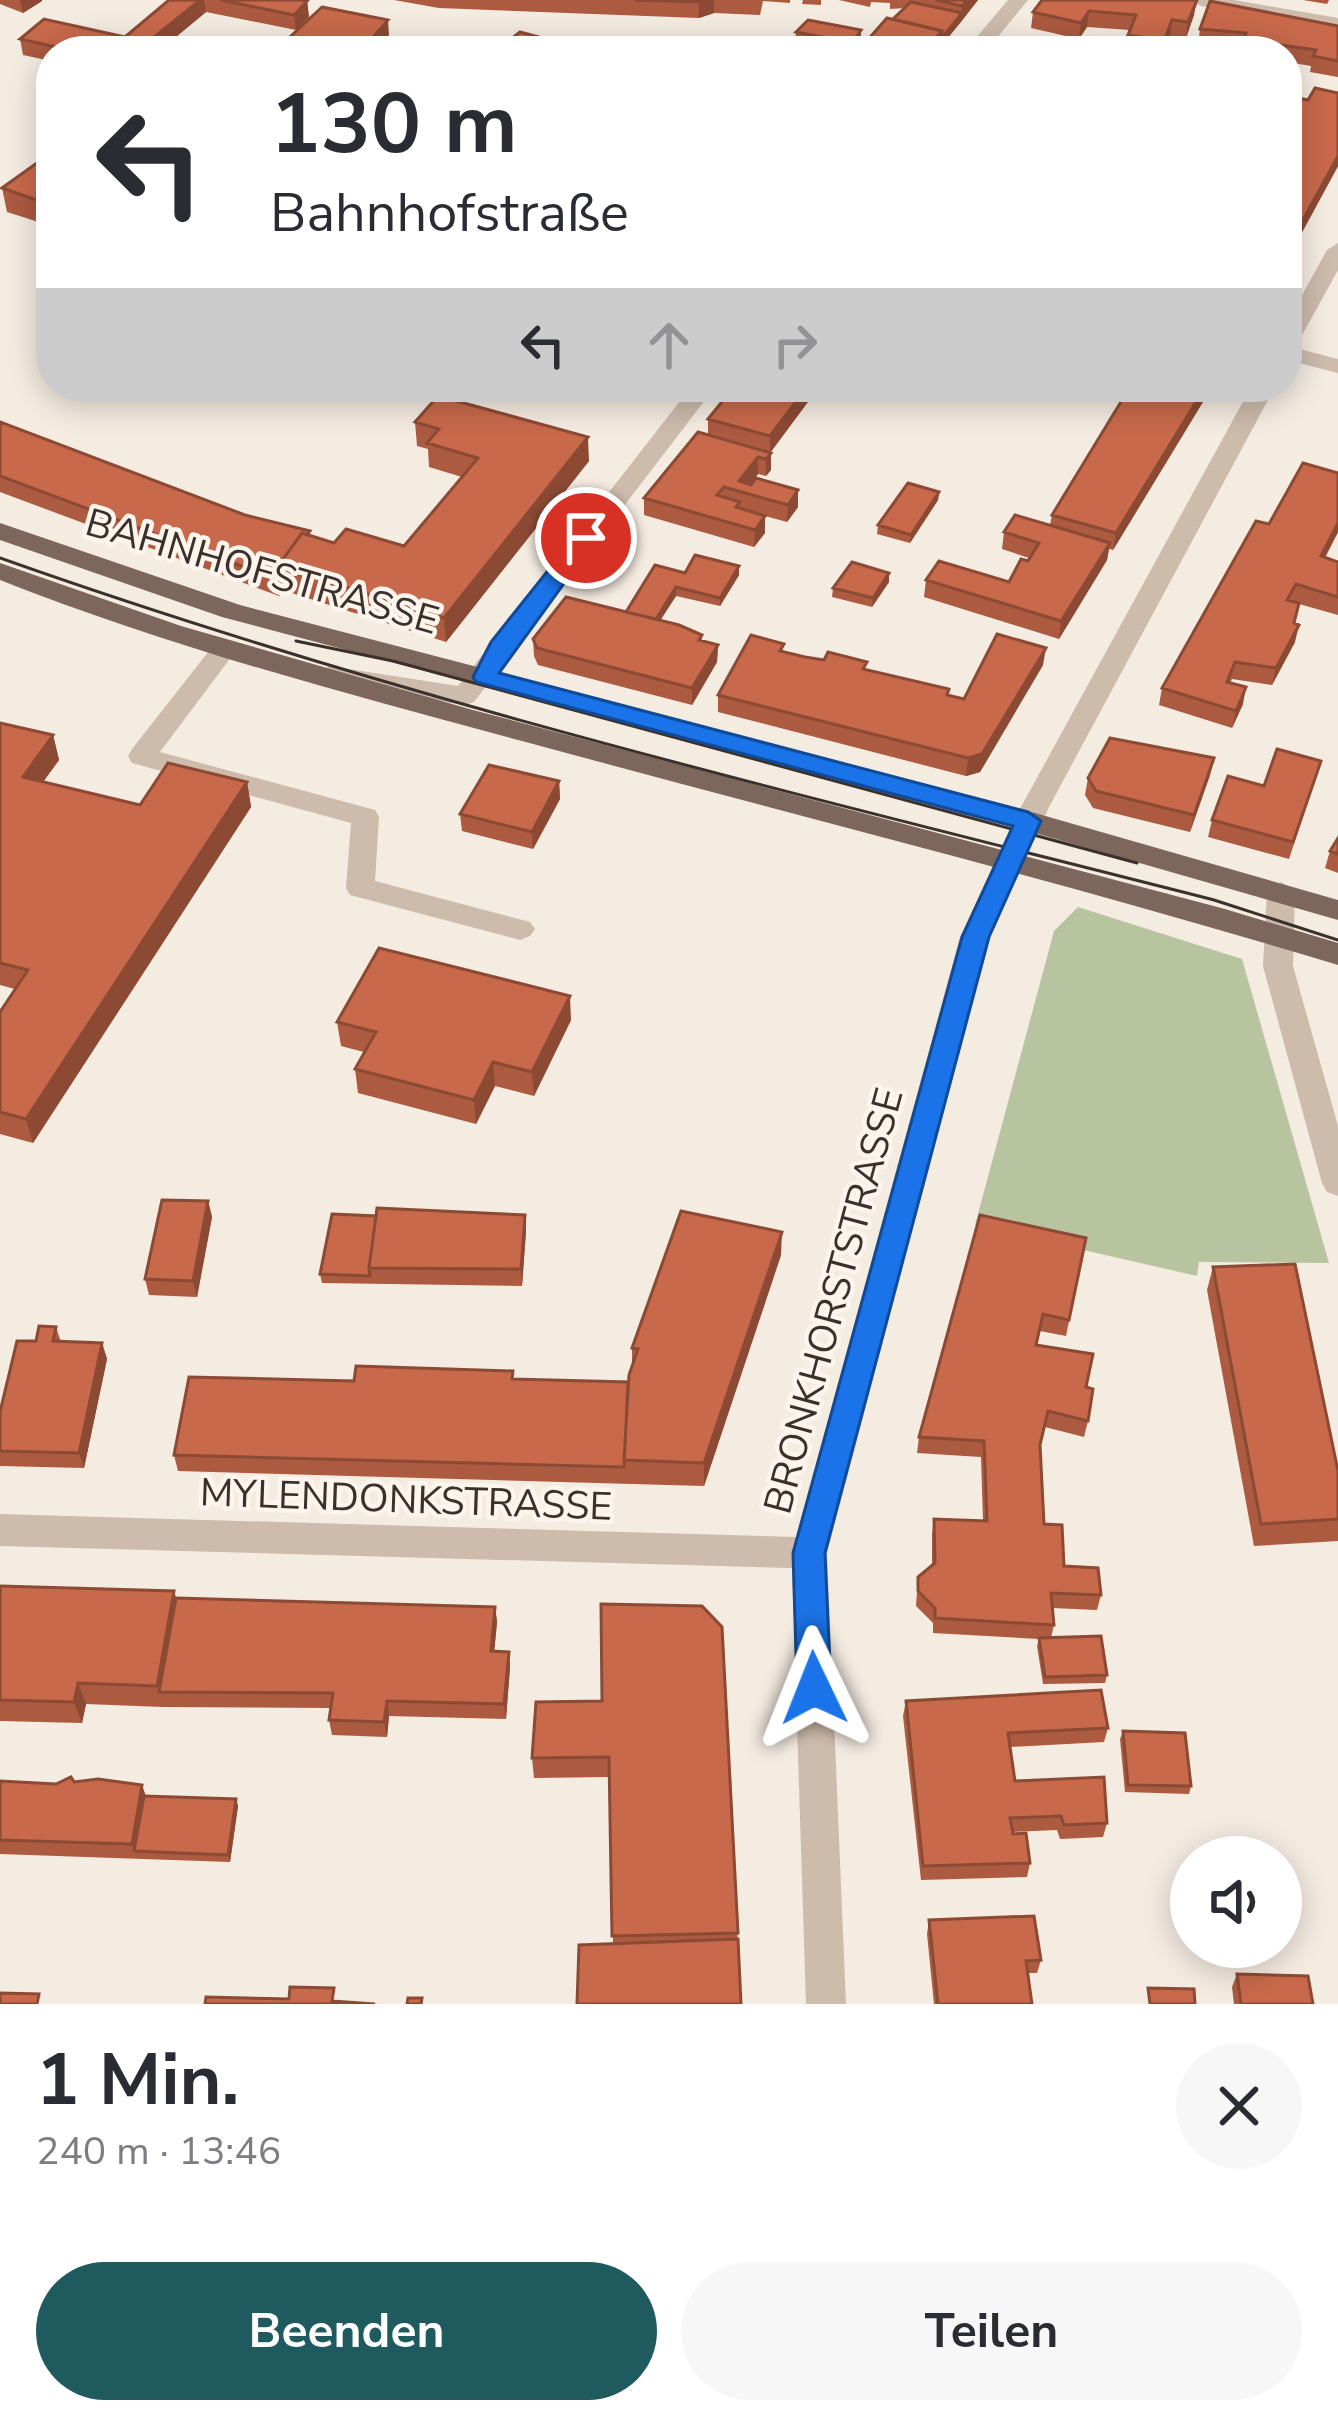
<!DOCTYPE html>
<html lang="de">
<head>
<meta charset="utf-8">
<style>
  :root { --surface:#fff; --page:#f7f7f7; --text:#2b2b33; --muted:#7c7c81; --accent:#1f5a5e }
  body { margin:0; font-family:"Nunito Sans",sans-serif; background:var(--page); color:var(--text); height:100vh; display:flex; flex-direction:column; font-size:45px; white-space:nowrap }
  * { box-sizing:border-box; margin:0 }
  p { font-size:39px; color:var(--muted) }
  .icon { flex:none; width:66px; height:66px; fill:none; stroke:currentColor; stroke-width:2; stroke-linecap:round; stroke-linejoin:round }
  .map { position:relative; height:2004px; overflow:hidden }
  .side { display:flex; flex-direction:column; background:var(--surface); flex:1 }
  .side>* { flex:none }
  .guide { position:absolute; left:36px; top:36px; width:1266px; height:366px; border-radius:48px; box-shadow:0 6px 30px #0003; background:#fff; color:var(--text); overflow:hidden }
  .tools { position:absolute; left:1170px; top:1836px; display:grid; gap:24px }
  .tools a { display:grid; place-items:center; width:132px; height:132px; border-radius:50%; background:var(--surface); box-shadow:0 6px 30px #0003; font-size:60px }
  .pin { position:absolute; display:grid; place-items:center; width:102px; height:102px; color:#fff; margin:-51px; border:6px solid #fff; border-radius:50%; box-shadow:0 3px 12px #0007 }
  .me { position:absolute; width:132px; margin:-66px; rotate:358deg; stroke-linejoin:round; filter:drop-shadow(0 0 9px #0008) }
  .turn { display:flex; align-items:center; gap:42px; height:252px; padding:0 36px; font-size:54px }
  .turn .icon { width:156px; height:156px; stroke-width:2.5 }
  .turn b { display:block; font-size:84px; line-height:102px }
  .lanes { display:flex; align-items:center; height:114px; padding:0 36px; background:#0003; justify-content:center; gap:60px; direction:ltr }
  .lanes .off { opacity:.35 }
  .round { display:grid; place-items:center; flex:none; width:126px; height:126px; border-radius:63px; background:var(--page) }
  .overview { display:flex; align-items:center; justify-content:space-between; height:204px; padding:0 36px }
  h1 { font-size:72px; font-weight:700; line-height:90px }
  .primary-button { display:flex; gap:24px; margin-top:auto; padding:24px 36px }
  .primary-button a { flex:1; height:138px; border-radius:72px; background:var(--accent); color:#fff; font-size:48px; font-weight:700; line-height:138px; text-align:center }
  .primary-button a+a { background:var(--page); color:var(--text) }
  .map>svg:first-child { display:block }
</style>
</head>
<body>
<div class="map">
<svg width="1338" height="2004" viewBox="0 0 1338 2004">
  <rect width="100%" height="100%" fill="#f4ebe1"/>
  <path fill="#b8c4a0" d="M1078 907 1242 959 1329 1263 1199 1262 1197 1276 975 1225 1054 931Z"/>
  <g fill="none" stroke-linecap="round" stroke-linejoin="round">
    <path fill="#cdbbac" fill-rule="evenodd" d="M1008 0H1028L986 51H965Z
      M1191 0H1234L1338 18V30L1201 6Z
      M1338 243V270L1295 348 1338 359V373L1287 360V322L1327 250Z
      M691 387H715L474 702 465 705 320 681 316 675 329 666 458 686Z
      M1251 387H1275L1049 807 990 937 827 1553 846 2004H806L792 1568 0 1546V1514L796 1537 960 937 1021 807Z
      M225 639 238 648 160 752 375 810 379 817 375 881 530 922 535 929 530 936 520 940 350 895 346 888 351 823 132 763 128 756 132 749 216 642Z
      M1281 882 1295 892 1293 966 1338 1126V1196L1327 1192 1322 1183 1263 966 1267 892Z"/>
    <path fill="#7d675c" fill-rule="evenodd" d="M0 523 240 605 1028 811 1338 900V920L1028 831 222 617 0 540Z
      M0 563 181 626 473 710 1225 909 1338 943V965C1068 883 794 815 522 741 347 694 169 647 0 580Z"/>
    <path stroke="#3b302b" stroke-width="3" d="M0 558C397 699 806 796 1214 900L1338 940
      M296 641 393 661 1137 863"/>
  </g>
  <path fill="#ac5a40" d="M0 0H42V1L23 13 0 4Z
    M169 0H300L307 1 309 17 296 30 206 12 159 51H51V61L23 55 20 39 125 37Z
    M394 0H790V3L763 1 760 15 714 13 699 18 439 8Z
    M803 0H821V5L802 4Z
    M839 0H978L937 51 893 19 905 8 890 9V3L871 2 870 7Z
    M1042 0 1194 15 1186 38 1170 36 1164 51H1126L1130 30 1087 27 1079 39 1031 28 1033 12Z
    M1303 0H1329L1327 4Z
    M1338 26V77L1310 72 1311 66 1287 62V51H1242V48L1198 45 1200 29Z
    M861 30V38L852 51 795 40 796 32Z
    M1338 93V166L1287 260V117L1308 100Z
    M51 153V226L7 212 2 188Z
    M819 387 770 453H771V470L766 476 758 474 750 484 798 507 787 522 765 516V533L754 547 644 515V498L708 435V419Z
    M1130 387H1212L1113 550 1109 549 1107 560 1059 639 924 597 926 580 1009 582 1029 558 1002 549 1004 532 1050 525 1052 515Z
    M0 422 245 515 310 531V536L334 543 404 546 462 477 429 467 428 449 417 446 415 422 589 461 446 642 282 590 279 596 0 492Z
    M1338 473V532L1325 558 1338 562V615L1299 604 1294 623 1295 642 1272 685 1232 679 1230 683 1243 704 1232 728 1159 705 1162 688Z
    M939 492 938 500 910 543 877 534 878 525Z
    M739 566V575L720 606 676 596 660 620 702 635V641L718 645 717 662 692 705 538 665 534 656 533 639 626 612 685 573Z
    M889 573V582L872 607 832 597 833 588Z
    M784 652 949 689V695L964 699 1043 665 980 772 966 776 718 712V695Z
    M0 723 53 735 59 760 43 782 140 805 247 782 251 807 33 1143 0 1134V1012L15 989 0 985Z
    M1210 775 1190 832 1093 808 1085 795 1088 778Z
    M1316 778 1289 859 1208 837 1212 820 1264 786Z
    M559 781 560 799 533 849 462 831 460 814Z
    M1338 838V873L1325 868 1330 851Z
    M571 1020 534 1096 495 1086 476 1124 358 1093 355 1069 364 1052 341 1046 337 1022Z
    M208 1201 212 1217 197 1297 149 1295 145 1279Z
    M525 1215 526 1231 522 1286 322 1283 320 1274 376 1216Z
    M1086 1238 1066 1336 1040 1331 1036 1346 1086 1387 1088 1421 1084 1437 1045 1427 1040 1448 1044 1524 1064 1566 1101 1595 1097 1610 1052 1608 1054 1625 1051 1638 1107 1675 1105 1683 1043 1684 1037 1646 1039 1639 933 1633V1623L916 1606 918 1577 932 1565V1534L934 1519 983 1521 981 1457 917 1453 919 1437Z
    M781 1255 704 1486 178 1471 174 1455 354 1381 514 1379 628 1382 632 1365V1348Z
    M1213 1267 1338 1471V1541L1254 1546 1207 1290Z
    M56 1327 61 1342 102 1343 107 1359 84 1468 0 1466V1412L36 1341Z
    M0 1586 174 1591 176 1598 495 1607 497 1622 494 1651 509 1652 510 1667 506 1719 389 1716 387 1737 332 1735 329 1720 331 1708 163 1707 86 1704 82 1723 0 1721Z
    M722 1627 741 2004 613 1943 610 1777 534 1778 532 1758 602 1701Z
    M906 1701 1108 1728 1104 1742 1010 1747 1015 1781 1107 1823 1103 1837 1060 1839 1057 1830 1013 1832 1030 1863 1027 1877 921 1880 903 1716Z
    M1123 1731 1191 1786 1189 1794 1125 1792 1120 1739Z
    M0 1781 56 1784 74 1782 146 1796 236 1799 238 1806 230 1862 0 1854Z
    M929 1920 1041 1960 1037 1973H1028L1032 2004H934L927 1934Z
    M1237 1974 1313 2004H1234L1232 1987Z"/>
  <path fill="#8c4a34" d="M20 0H42V1L23 13Z
    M200 0H204L206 12 159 51H137Z
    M705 0H714V13L699 18V2Z
    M967 0H978L961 22 962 6Z
    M1197 0 1194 15 1186 38 1188 22Z
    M307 1 309 17 296 30 294 15Z
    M1089 11 1087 27 1079 39 1081 23Z
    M962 13 961 22 937 51H925L942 31Z
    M388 20 389 35 376 51H361Z
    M1172 20 1170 36 1163 51 1164 41Z
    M861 30V38L852 51V43Z
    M1338 156V166L1287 260V249Z
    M807 387H819L770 453V436Z
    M1205 387H1212L1113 550 1116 533Z
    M588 437 589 461 446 642 444 618Z
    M771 453V470L766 476V459Z
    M758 457V474L743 493 739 481Z
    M798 490V507L787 522 788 505Z
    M939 492 938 500 910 543 911 535Z
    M765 516V533L754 547 755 530Z
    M1338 523V532L1316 573 1321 556Z
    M1110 543 1107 560 1059 639 1061 621Z
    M739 566V575L720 606V598Z
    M889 573V582L872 607 873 598Z
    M279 574 282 590 279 596 276 579Z
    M676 587V596L651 635V626Z
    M1299 625 1295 642 1272 685 1276 668Z
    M718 645 717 662 692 705V688Z
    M1046 648 1043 665 980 772 966 776 968 758Z
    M1246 687 1243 704 1232 728 1236 711Z
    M53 735 59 760 29 801 23 777Z
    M1214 758 1210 775 1190 832 1194 815Z
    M559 781 560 799 533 849 532 832Z
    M247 782 251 807 33 1143 26 1119Z
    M570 996 571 1020 534 1096 532 1072Z
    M493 1062 495 1086 476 1124 474 1100Z
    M208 1201 212 1217 197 1297 193 1281Z
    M525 1215 526 1231 522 1286 521 1269Z
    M782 1232 781 1255 704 1486V1463Z
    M102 1343 107 1359 84 1468 79 1453Z
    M174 1591 180 1613 159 1692 157 1686Z
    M495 1607 497 1622 493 1666 491 1651Z
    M509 1652 510 1667 506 1719 504 1704Z
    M78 1683 86 1704 82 1723 74 1702Z
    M387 1701 389 1716 387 1737 384 1722Z
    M142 1785 147 1799 134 1851 132 1844Z
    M236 1799 238 1806 230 1862 228 1855Z"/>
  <path fill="#c8694b" stroke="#8c4a34" stroke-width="3" d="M169 0H200L137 51H74L20 39 44 19 125 37Z
    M221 0H300L307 1 294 15Z
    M635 0H705L699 2Z
    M936 0H967L962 6Z
    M1042 0H1197L1188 22 1172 20 1164 41 1128 35 1136 15 1089 11 1081 23 1033 12Z
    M1210 1 1338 26V61L1313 56 1316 50 1244 40 1246 33 1200 29Z
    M911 2 962 13 941 39 942 31 893 19Z
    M322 7 388 20 361 51H275Z
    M887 18 942 31 925 51H858Z
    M808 20 861 30 852 43 796 32Z
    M520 32 557 42 545 51H496Z
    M1005 47 1024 51H1002Z
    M1315 88 1338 93V156L1287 249V137L1298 119 1287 117 1298 98 1308 100Z
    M51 153V205L2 188Z
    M734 387H807L770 436 708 419Z
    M1130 387H1205L1116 533 1052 515Z
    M438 396 588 437 444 618 278 566 302 533 334 543 346 529 404 546 478 458 427 443 439 429 415 422Z
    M0 422 245 515 310 531 307 535 302 533 278 566 279 574 276 579 0 476Z
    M698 432 771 453 766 459 758 457 739 481 751 485 756 478 798 490 788 505 724 487 717 495 740 502 736 507 765 516 755 530 644 498Z
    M1303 463 1338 473V523L1321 556 1338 562V597L1296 584 1287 600 1299 603 1294 623 1299 625 1276 668 1235 662 1227 682 1246 687 1236 711 1162 688 1256 521 1269 524Z
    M908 483 939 492 911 535 878 525Z
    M1015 515 1110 543 1061 621 926 580 939 561 1009 582 1021 559 1028 561 1039 543 1004 532Z
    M695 555 739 566 720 598 676 587 656 619 626 612 655 565 685 573Z
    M852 562 889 573 873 598 833 588Z
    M566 597 679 625 702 635 699 640 718 645 692 688 537 648 533 639Z
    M997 634 1046 648 982 754 968 758 718 695 751 635 784 644 780 651 805 657 824 660 828 652 867 662 863 669 949 689 947 695 964 699Z
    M0 723 53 735 23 777 140 805 168 763 247 782 26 1119 0 1112V1012L28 970 0 963Z
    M1110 738 1214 758 1194 815 1096 791 1088 778Z
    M1277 749 1321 761 1293 842 1212 820 1228 776 1264 786Z
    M489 765 559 781 532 832 460 814Z
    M1338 838V854L1330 851Z
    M379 948 570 996 532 1072 493 1062 474 1100 355 1069 376 1032 337 1022Z
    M162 1200 208 1201 193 1281 145 1279Z
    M377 1208 525 1215 521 1269 369 1268Z
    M681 1211 782 1232 704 1463 624 1460 629 1375 638 1349 632 1348Z
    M332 1214 376 1216 369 1268 370 1276 320 1274Z
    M980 1215 1086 1238 1069 1320 1043 1314 1036 1345 1093 1354 1086 1387 1093 1389 1088 1421 1048 1411 1040 1445 1044 1524 1062 1525 1064 1566 1098 1568 1101 1595 1051 1593 1054 1625 935 1618V1608L918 1591V1577L935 1563 934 1519 987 1521 984 1441 919 1437Z
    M1295 1264 1338 1471V1519L1261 1524 1213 1267Z
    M39 1326 56 1327 53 1341 102 1343 79 1453 0 1451V1412L17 1341H36Z
    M356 1366 513 1371 512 1379 628 1382 624 1467 174 1455 189 1377 354 1381Z
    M0 1586 174 1591 157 1686 78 1683 74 1702 0 1700Z
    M176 1598 495 1607 491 1651 509 1652 504 1704 387 1701 384 1722 329 1720 333 1693 159 1692Z
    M601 1604 702 1606 722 1627 738 1933 612 1936 609 1757 532 1758 536 1702 602 1701Z
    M1101 1636 1107 1675 1045 1677 1039 1638Z
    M1101 1690 1108 1728 1008 1733 1015 1781 1104 1777 1107 1823 1064 1825 1061 1816 1010 1818 1013 1834 1026 1833 1030 1863 923 1866 906 1701Z
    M1123 1731 1185 1733 1191 1786 1128 1785Z
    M71 1777 74 1782 98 1779 142 1785 132 1844 0 1840V1781L56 1784Z
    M144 1796 236 1799 228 1855 134 1851Z
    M1034 1916 1041 1960 1026 1961 1032 2004H938L929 1920Z
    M738 1939 741 2004H577L579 1945Z
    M1237 1974 1308 1976 1313 2004H1241Z
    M290 1987 334 1988 332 2001 375 2004H205L206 1997 289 1999Z
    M1148 1988 1194 1989 1195 2004H1150Z
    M0 1993 39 1994 37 2004H0Z
    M408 1998H422L421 2004H407Z"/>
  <path fill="#1a73e8" stroke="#114b97" stroke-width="3" d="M578 533 597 538 499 673 1028 812 1041 821 989 937 825 1553 831 1688 826 1699 814 1704 802 1699 797 1688 793 1553 962 937 1013 826 476 682 473 677 491 642Z"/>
  <g text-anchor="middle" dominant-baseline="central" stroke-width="9" stroke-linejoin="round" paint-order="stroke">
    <g font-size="39" fill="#3b302b" stroke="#fbf5ee">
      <text transform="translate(262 572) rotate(16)">BAHNHOFSTRASSE</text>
      <text transform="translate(834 1301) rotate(-75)">BRONKHORSTSTRASSE</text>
      <text transform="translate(406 1500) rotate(2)">MYLENDONKSTRASSE</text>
    </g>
  </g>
</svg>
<div class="tools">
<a><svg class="icon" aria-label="sound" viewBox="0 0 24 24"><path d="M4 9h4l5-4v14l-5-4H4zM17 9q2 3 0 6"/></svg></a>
</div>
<div class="pin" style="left:586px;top:538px;background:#d93025"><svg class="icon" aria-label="arrive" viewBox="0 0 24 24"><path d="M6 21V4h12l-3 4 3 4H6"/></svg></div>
<svg class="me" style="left:814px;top:1688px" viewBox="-20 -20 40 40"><path d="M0-17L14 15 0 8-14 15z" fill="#1a73e8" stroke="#fff" stroke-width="4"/></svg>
<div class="guide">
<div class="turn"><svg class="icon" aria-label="left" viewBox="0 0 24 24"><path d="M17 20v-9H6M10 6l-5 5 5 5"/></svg><div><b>130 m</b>Bahnhofstraße</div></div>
<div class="lanes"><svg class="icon" aria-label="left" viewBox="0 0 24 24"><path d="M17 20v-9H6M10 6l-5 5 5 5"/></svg><svg class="icon off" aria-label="ahead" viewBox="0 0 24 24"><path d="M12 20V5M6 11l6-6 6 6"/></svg><svg class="icon off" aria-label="right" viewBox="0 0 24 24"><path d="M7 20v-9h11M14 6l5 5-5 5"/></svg></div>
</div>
</div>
<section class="side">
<div class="overview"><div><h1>1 Min.</h1><p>240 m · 13:46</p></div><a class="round"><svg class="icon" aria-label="close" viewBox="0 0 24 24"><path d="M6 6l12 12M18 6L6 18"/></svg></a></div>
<div class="primary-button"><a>Beenden</a><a>Teilen</a></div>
</section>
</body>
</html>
